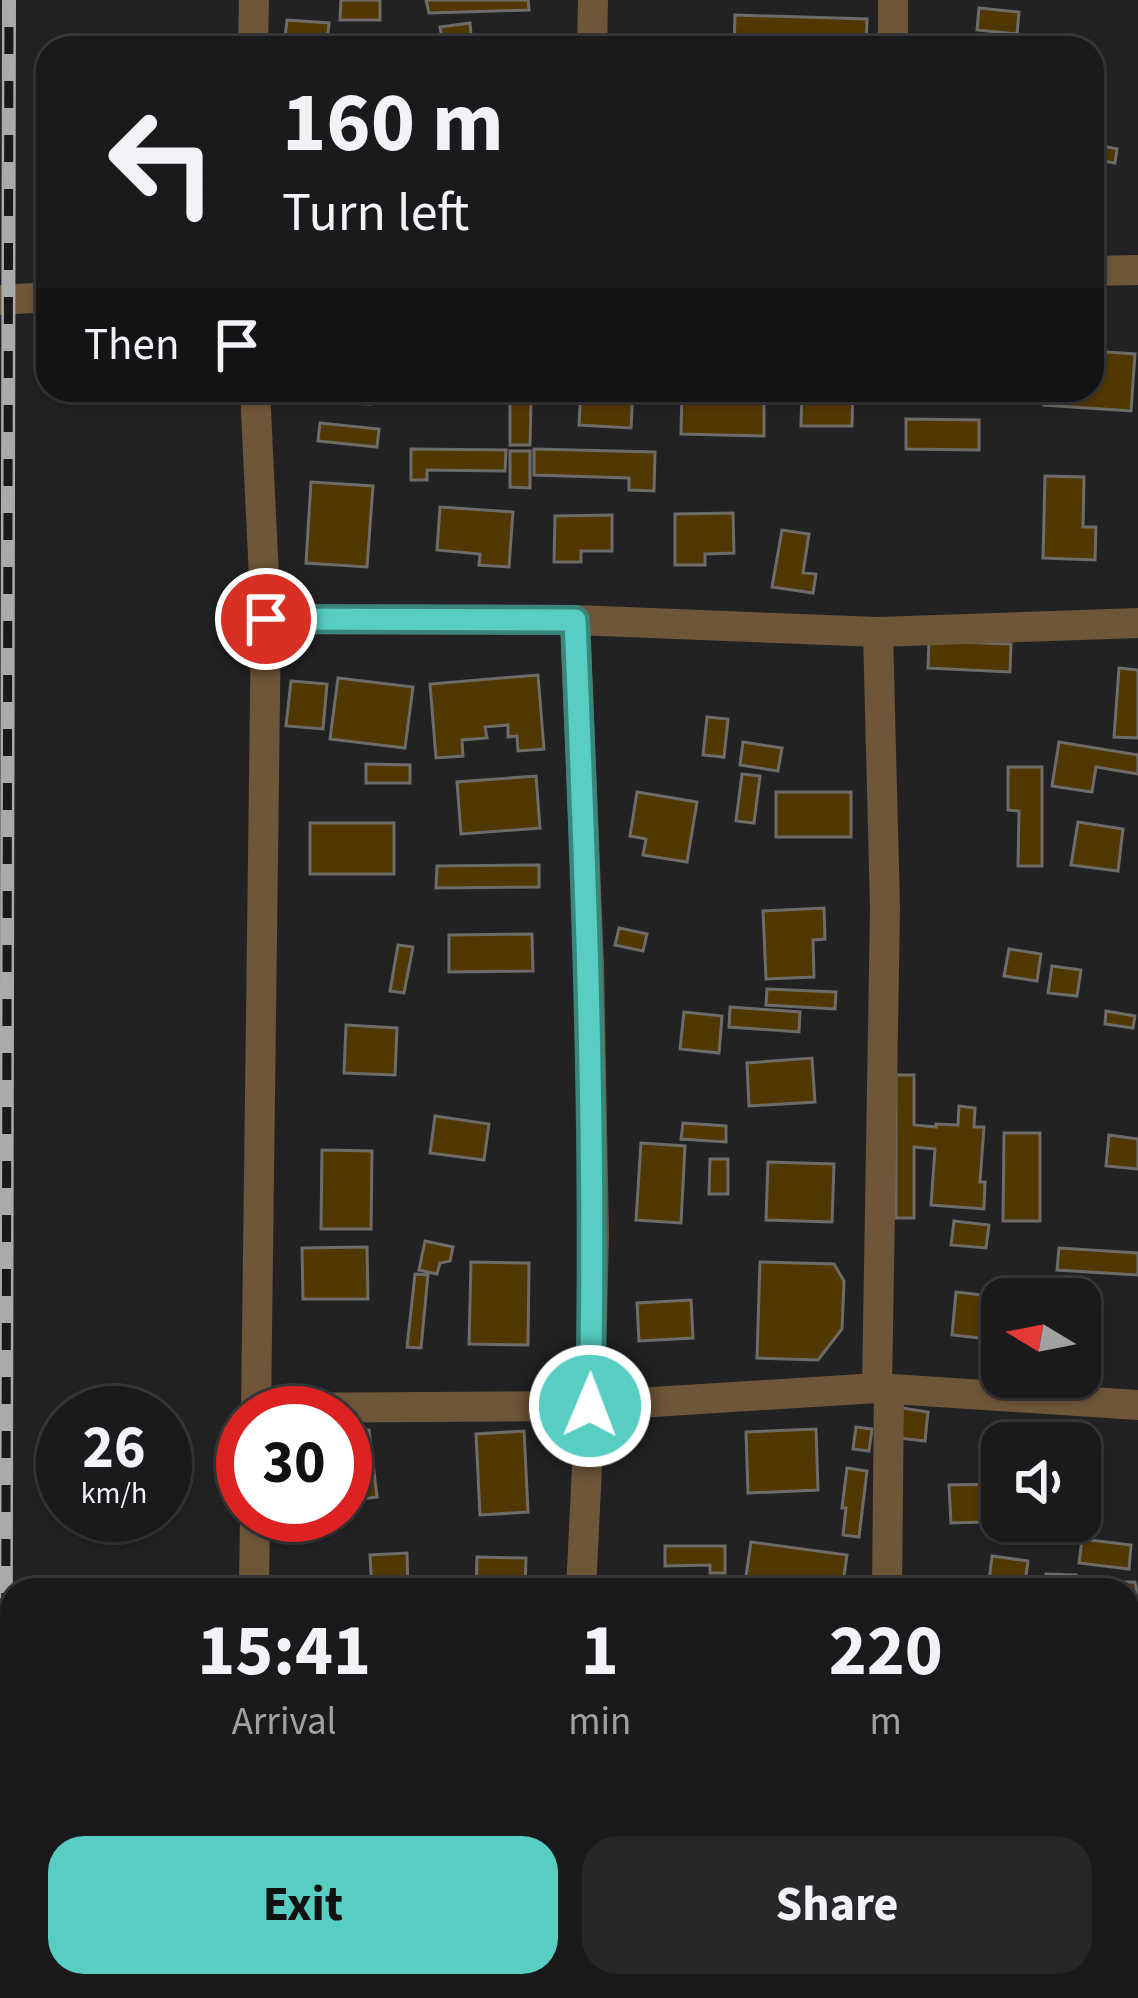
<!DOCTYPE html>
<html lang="en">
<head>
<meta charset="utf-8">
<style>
  :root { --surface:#1a1a1c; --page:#272729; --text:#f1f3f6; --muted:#9fa1a3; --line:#38383b; --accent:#57cec1 }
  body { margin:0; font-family:"Source Sans 3",sans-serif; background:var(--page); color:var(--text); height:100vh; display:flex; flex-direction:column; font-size:45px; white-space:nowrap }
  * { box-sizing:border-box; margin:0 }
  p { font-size:39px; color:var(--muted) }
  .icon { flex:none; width:66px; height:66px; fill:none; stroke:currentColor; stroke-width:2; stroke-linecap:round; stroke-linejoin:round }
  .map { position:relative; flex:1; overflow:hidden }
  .panel { position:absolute; left:0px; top:1578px; width:1140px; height:420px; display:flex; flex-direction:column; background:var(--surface); border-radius:36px 36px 0 0; box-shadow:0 3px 9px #0004,0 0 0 3px var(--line) }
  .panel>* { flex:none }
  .hud { position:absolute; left:36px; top:36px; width:1068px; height:366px; border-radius:36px; box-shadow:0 3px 9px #0004,0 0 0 3px var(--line); background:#1a1a1c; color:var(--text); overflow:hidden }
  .needle { width:78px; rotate:280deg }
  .tools { position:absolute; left:981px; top:1278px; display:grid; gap:24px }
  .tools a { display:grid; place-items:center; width:120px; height:120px; border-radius:24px; background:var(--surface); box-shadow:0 3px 9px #0004,0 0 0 3px var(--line); font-size:60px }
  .speed { position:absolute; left:36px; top:1386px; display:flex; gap:24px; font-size:60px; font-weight:700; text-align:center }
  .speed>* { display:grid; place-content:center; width:156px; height:156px; border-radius:50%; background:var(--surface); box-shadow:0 3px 9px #0004,0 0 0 3px var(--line); line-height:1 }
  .speed small { font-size:30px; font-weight:400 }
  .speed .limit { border:18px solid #d22; background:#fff; color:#111 }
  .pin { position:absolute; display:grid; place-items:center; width:102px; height:102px; color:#fff; margin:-51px; border:6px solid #fff; border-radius:50%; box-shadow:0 3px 12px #0007 }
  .me { position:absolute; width:132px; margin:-66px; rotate:1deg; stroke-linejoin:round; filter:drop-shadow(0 0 9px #0008) }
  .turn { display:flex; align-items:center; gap:42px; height:252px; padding:0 48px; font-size:54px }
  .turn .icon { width:156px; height:156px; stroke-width:2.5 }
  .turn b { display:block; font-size:84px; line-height:102px }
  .then { display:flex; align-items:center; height:114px; padding:0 48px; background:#0003; gap:24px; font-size:45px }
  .eta { display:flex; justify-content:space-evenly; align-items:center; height:204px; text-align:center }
  .eta b { font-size:72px; font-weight:700; line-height:84px }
  .button { display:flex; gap:24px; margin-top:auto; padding:24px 48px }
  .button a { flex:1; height:138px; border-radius:36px; background:var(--accent); color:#111; font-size:48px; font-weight:700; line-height:138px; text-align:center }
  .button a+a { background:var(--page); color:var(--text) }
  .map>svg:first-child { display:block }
</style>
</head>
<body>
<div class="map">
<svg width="1138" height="1998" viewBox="0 0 1138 1998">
  <rect width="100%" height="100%" fill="#222225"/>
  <path fill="#513702" stroke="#6e6c68" stroke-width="3" d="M341 0H380V20H340Z
    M426 0H528L529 10 429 13Z
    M979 8 1019 12 1017 34 977 30Z
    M735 15 867 19 866 48H734Z
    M287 20 329 23 327 41 285 38Z
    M470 23 471 34 442 38 440 27Z
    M1098 145 1117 149 1115 163 1096 160Z
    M1092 351 1135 354 1131 411 1044 405 1045 390H1092Z
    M321 390H371L370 404 321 402Z
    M581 390H633L631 428 579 425Z
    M682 390H764V436L681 434Z
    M802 390H853L852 426H801Z
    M510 403H531L530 445H510Z
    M906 419 979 420V450L906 449Z
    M320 423 379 429 377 447 318 441Z
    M411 449 506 450 505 471 427 470V480H411Z
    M534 449 655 452 654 491 629 490V478L534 475Z
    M510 451H530V488L510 487Z
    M1045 476 1084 477 1083 527H1096L1095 560 1043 558Z
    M311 482 373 486 367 567 306 563Z
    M440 507 513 512 509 567 479 565 480 554 437 550Z
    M733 513 734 553 705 554V565H675V514Z
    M612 515V551H581V562H554L555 516Z
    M782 530 809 534 803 573 816 574 813 593 772 587Z
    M929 641 1011 644 1010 672 928 668Z
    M1119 668 1138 670V738L1114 737Z
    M538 675 544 749 518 751 517 736 508 737V725L485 727 487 738 462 740 463 756 436 758 430 684Z
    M338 678 413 687 405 748 330 739Z
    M291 681 327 684 323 729 286 726Z
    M707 717 728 719 724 757 703 755Z
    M743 742 782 748 778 771 740 765Z
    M1059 742 1138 755V774L1096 767 1092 792 1052 786Z
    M366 764 410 765V783H366Z
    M1008 767H1042V866H1018L1019 811 1008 810Z
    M742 774 760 776 754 823 736 821Z
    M536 776 540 828 461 834 457 782Z
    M637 792 697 802 687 862 643 855 646 839 630 836Z
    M776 792H851V837H776Z
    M1078 822 1123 829 1118 871 1071 865Z
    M310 823H394V874H310Z
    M539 865V887L436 888 437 866Z
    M824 908 825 939 813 940 814 977 766 979 763 911Z
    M619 928 647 934 643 951 615 945Z
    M532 934 533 971 449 972V935Z
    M398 945 413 947 404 993 390 991Z
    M1009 949 1041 954 1037 981 1004 976Z
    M1052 966 1081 970 1077 996 1048 993Z
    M767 989 836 992 835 1009 766 1005Z
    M730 1007 800 1012 799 1032 729 1027Z
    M1106 1011 1135 1016 1133 1028 1105 1024Z
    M684 1012 722 1016 719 1053 680 1049Z
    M346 1025 397 1028 395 1075 344 1073Z
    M812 1058 815 1102 749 1106 747 1063Z
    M896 1075H914V1125L936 1127V1124L958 1125 959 1106 975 1108 974 1127H984L980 1182H985L984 1209 931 1205 935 1149 914 1147V1218H896Z
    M435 1116 489 1124 484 1160 430 1153Z
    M683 1123 726 1126V1142L681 1139Z
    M1004 1133H1040V1221H1003Z
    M1109 1135 1138 1139V1169L1106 1166Z
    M641 1143 685 1146 681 1223 636 1220Z
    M322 1150 372 1151 371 1229H321Z
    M710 1159H728V1194H709Z
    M768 1162 834 1164 832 1222 766 1220Z
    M954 1221 989 1225 986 1248 951 1245Z
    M425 1241 453 1247 450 1261 440 1263 437 1274 419 1270Z
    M367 1247 368 1299H303L302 1248Z
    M1059 1248 1138 1253V1275L1057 1270Z
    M471 1262 529 1263 528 1345 469 1344Z
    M760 1262 834 1264 844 1281 842 1329 818 1360 757 1358Z
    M415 1274 428 1275 421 1348 407 1347Z
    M956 1292 983 1295 980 1338 952 1335Z
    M691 1300 693 1338 639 1341 637 1303Z
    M902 1408 928 1412 925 1441 898 1438Z
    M856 1427 872 1429 869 1451 853 1449Z
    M816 1429 818 1490 748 1493 746 1432Z
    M369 1430 377 1497 345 1501V1432Z
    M524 1431 528 1512 480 1515 476 1434Z
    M847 1468 867 1471 859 1537 843 1535 846 1508H842Z
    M1002 1484V1521H1016L951 1523 949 1485Z
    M1082 1539 1131 1545 1129 1569 1079 1563Z
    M751 1542 847 1555 842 1590H744Z
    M665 1546H725V1573H710V1565L665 1566Z
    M407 1553 408 1590H372L370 1555Z
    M992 1556 1028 1561 1024 1590H988Z
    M477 1557 526 1558 525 1590H476Z
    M1046 1574 1076 1575 1075 1590H1046Z
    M1109 1582H1135L1138 1597V1651H1128V1590H1109Z
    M1128 1697H1138V1737H1128Z
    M352 1986H392V1995L352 1994Z
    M484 1986H531V1998H484Z"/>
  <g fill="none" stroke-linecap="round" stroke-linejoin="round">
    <path stroke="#6e5638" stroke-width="30" d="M893 0V48
      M253 48 254 0
      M592 48 593 0
      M1092 271 1138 270
      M0 300 48 297
      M255 390 266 619 256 1413
      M266 619 575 620 878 632 1138 623
      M575 620 589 963 594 1234 590 1406 581 1590
      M877 1388 885 908 878 632
      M256 1408 590 1406 877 1388 1138 1405
      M254 1590 255 1515
      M887 1590 889 1389
      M579 1986 580 1998
      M248 1998 249 1986"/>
    <defs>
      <path id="rail" d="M5 1998 9 0"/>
    </defs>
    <use href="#rail" stroke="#aaaaac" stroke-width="14"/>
    <use href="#rail" stroke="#19191c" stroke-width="9" stroke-dasharray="27" stroke-linecap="butt"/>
  </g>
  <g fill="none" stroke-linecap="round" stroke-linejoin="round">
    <defs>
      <path id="route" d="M266 619 575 620C586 882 596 1144 590 1406"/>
    </defs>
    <use href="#route" stroke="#39867d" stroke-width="30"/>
    <use href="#route" stroke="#57cec1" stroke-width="21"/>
  </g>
</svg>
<div class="tools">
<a><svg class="needle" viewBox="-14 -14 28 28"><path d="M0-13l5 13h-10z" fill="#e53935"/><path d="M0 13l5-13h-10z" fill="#9fa1a3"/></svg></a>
<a><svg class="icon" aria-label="sound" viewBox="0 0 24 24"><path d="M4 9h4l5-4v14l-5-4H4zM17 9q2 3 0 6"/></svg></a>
</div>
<div class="speed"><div>26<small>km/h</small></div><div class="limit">30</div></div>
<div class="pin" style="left:266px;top:619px;background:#d93025"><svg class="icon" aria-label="arrive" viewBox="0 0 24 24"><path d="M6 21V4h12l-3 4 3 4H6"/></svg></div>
<svg class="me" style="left:590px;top:1406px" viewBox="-20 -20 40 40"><circle r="17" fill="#57cec1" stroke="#fff" stroke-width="3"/><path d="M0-11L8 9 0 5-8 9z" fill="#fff"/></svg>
<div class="hud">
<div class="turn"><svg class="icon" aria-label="left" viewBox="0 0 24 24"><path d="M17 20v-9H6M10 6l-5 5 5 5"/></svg><div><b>160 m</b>Turn left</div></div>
<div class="then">Then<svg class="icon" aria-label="arrive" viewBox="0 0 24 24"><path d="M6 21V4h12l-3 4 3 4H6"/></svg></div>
</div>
<section class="panel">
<div class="eta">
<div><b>15:41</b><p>Arrival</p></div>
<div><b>1</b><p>min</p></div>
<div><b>220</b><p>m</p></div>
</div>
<div class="button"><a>Exit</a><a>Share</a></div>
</section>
</div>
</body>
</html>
